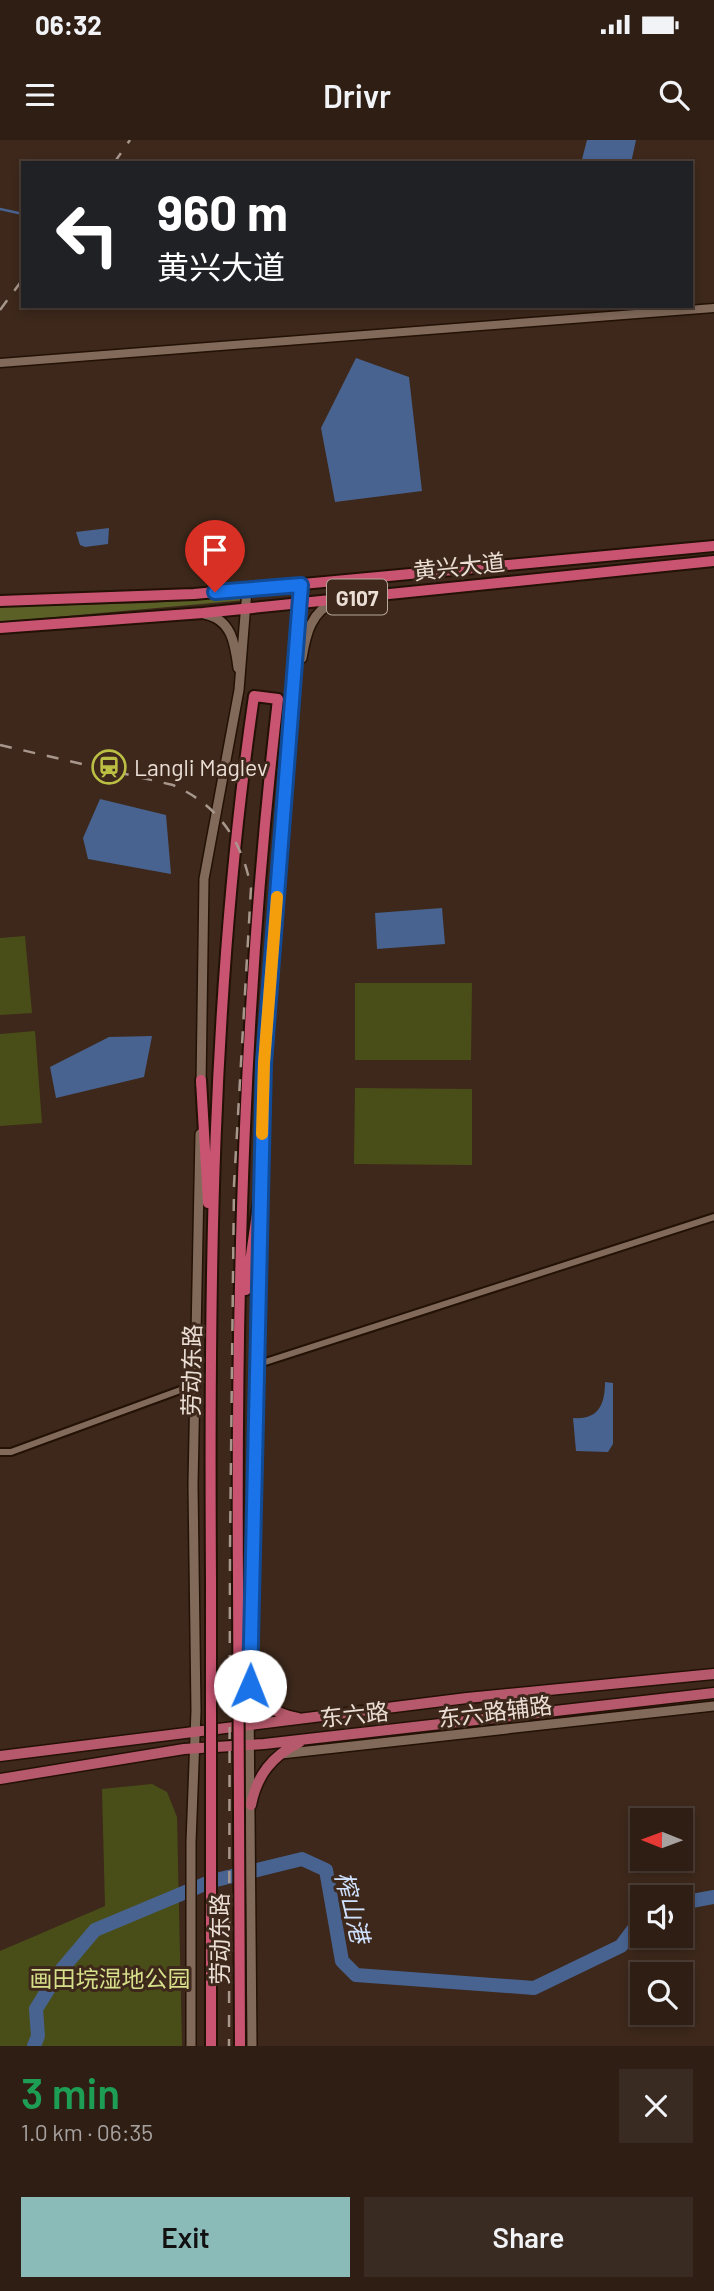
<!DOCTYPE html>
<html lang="en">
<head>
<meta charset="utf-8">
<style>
  :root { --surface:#2e1e14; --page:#3a2b22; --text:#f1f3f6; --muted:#a7a2a0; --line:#493c34; --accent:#8bbbb9 }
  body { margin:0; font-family:Barlow,"Noto Sans SC",sans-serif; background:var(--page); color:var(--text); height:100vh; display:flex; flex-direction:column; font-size:26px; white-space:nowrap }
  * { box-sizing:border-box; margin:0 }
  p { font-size:23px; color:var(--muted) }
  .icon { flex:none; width:38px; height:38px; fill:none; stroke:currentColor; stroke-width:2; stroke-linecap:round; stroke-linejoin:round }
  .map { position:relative; height:1906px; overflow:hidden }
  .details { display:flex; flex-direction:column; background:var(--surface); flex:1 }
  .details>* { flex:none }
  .banner { position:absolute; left:21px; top:21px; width:672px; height:147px; border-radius:0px; box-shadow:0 4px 10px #0003,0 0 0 2px var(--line); background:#202124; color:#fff; overflow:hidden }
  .needle { width:46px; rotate:271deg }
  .fabs { position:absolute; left:630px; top:1668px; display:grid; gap:14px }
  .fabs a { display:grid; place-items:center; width:63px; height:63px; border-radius:0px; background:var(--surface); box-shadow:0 4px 10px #0003,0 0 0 2px var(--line); font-size:35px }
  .pin { position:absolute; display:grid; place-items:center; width:60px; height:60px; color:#fff; margin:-72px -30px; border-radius:50% 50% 50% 0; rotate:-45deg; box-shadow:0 0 7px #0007 }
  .pin .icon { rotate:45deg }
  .me { position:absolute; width:77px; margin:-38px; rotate:1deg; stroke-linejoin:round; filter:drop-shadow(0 0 5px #0008) }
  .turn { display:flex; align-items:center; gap:24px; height:147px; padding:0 21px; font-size:32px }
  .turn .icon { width:91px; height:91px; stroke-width:2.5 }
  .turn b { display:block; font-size:49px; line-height:60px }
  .round { display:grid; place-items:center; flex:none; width:74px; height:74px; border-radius:0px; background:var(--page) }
  .head { display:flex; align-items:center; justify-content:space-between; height:119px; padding:0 21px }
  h1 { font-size:42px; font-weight:600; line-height:52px; color:#1e9e55 }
  .cta { display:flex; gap:14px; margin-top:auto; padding:14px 21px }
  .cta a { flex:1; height:80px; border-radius:0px; background:var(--accent); color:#111; font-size:28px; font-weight:600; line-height:80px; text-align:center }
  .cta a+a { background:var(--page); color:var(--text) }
  .status { display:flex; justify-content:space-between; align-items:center; height:49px; padding:0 35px; background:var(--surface); direction:ltr }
  .status svg { height:19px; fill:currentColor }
  header { display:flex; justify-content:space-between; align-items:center; height:91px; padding:0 21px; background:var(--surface); font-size:32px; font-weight:600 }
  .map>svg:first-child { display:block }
</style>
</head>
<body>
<div class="status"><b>06:32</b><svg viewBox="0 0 49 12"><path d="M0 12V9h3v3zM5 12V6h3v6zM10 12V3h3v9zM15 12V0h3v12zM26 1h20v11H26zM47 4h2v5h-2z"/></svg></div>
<header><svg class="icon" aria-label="menu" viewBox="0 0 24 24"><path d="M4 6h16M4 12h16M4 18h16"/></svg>Drivr<svg class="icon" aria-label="search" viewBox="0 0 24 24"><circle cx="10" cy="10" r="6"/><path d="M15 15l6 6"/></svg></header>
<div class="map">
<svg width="714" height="1906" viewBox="0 0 714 1906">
  <rect width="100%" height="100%" fill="#3d281b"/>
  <path fill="#494e18" d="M25 796 32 873 0 875V798Z
    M355 843H472L471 920H355Z
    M35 891 42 983 0 986V894Z
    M355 948 472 949V1025L354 1024Z
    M152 1644 167 1652 177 1677 182 1906H0V1811L105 1766 102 1649Z"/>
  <path fill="#5b6027" d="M246 457V460L0 482V467L149 463Z"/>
  <path fill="#486390" d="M587 0H636L631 23H581Z
    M356 218 409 237 422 351 335 362 321 288Z
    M109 388 108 404 85 407 80 405 76 392Z
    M100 659 166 675 171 734 88 719 83 698Z
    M442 768 445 804 377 809 375 773Z
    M152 896 144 937 56 958 50 927 109 897Z
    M605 1242 613 1243V1304L608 1312 576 1311 573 1278C598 1280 605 1265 605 1242Z"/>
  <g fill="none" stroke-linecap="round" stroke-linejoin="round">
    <path stroke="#486390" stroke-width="2.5" d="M0 69 23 74"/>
    <path stroke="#486390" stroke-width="14" d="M681 1763 714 1757
      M34 1906 38 1896 36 1869 57 1835 95 1790 212 1741 302 1719 326 1730 342 1821 356 1835 534 1848 621 1806 642 1778"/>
    <defs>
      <path id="minor" d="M256 1225 714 1077
        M0 1312H11L194 1245"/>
      <path id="tertiary" d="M0 223 714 168"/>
      <path id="secondary" d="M204 474C232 479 235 504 238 528
        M302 518C306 494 311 471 336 461
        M201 945 204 739 239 550 247 450
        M261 1050 267 873 279 709 291 608 301 445
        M281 1614 714 1566
        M191 1906V1702L196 1571 193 1345 200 994
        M252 1906 249 1563 259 1089"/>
      <path id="primary" d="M250 1528C255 1557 268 1573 298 1578
        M0 1616 467 1558 714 1534
        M0 1639 184 1609 264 1604 714 1553
        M251 1665C257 1635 272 1616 300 1602"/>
      <path id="trunk" d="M0 461 194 454 714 406
        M0 488 203 473 714 421
        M201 940 208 1063
        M246 1150 261 1045
        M211 1440C209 1145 211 849 254 556L278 559C244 851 236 1145 238 1440"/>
    </defs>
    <use href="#minor" stroke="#231105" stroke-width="10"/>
    <use href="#tertiary" stroke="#231105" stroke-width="11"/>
    <use href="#secondary" stroke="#231105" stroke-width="12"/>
    <use href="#primary" stroke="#231105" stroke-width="13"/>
    <use href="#trunk" stroke="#231105" stroke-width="14"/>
    <use href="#minor" stroke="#826a5b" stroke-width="6"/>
    <use href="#tertiary" stroke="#826a5b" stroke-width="8"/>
    <use href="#secondary" stroke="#826a5b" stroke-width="9"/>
    <use href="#primary" stroke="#b7596c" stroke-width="10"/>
    <use href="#trunk" stroke="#c95472" stroke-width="10"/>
    <path stroke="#a8978d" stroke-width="2.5" stroke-dasharray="12 12" stroke-linecap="butt" d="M114 23 130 0
      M0 170 23 139
      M0 605 173 645C218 665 242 700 251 748L234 1045 230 1408 229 1906"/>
    <defs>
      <path id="trunk-bridge" d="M238 1440 240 1906
        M211 1906V1440"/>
    </defs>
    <use href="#trunk-bridge" stroke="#231105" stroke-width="14" stroke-linecap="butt"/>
    <use href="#trunk-bridge" stroke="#c95472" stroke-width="10"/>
  </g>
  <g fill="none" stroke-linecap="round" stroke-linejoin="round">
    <defs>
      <path id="route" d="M215 452 301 445 264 923 250 1546"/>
    </defs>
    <use href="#route" stroke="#114b97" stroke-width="18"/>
    <use href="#route" stroke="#1a73e8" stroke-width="12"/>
    <path stroke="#f59e0b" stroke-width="12" d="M262 994 264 923 277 757"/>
  </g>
  <defs>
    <symbol id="station-ring" viewBox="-11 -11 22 22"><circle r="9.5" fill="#3d281b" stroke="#bbc044" stroke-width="1.5"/><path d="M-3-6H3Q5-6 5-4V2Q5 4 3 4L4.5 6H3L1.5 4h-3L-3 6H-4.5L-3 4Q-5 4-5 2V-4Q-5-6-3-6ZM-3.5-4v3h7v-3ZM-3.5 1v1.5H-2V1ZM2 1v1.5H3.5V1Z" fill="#bbc044"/></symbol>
  </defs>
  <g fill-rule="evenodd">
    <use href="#station-ring" x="90" y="608" width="38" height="38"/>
  </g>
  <g text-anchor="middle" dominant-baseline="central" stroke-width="6" stroke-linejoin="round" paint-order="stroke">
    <rect fill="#3d281b" stroke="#b7a79d" stroke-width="2" x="327" y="439.5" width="60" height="35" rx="5"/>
    <g font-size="21" font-weight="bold" fill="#ebded5">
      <text x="357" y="457">G107</text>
    </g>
    <g font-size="23" fill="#ebded5" stroke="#3d281b">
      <text transform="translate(459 426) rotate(-6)">黄兴大道</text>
      <text transform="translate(191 1230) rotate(-89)">劳动东路</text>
      <text transform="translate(495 1571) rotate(-7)">东六路辅路</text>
      <text transform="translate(354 1574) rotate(-6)">东六路</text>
      <text transform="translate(219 1799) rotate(-90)">劳动东路</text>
    </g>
    <g font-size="23" fill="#ebded5" stroke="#3d281b" text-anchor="start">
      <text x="134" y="627">Langli Maglev</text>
    </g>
    <g font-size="23" fill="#d6df89" stroke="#3d281b">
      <text x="110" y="1838">画田垸湿地公园</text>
    </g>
    <g font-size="24" font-style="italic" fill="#d0e2ff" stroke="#3d281b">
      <text transform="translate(353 1767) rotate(76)">榨山港</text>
    </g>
  </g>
</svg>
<div class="fabs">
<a><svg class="needle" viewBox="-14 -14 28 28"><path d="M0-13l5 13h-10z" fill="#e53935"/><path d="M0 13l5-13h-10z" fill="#a7a2a0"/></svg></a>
<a><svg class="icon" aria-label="sound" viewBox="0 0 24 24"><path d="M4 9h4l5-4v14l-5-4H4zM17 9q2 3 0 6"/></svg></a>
<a><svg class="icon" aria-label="search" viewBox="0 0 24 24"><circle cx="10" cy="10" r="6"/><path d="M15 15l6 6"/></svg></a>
</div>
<div class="pin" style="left:215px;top:452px;background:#d93025"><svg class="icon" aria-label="arrive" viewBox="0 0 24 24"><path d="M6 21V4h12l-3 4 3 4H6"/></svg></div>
<svg class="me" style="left:250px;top:1546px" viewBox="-20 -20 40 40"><circle r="19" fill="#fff"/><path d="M0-13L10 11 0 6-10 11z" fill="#1a73e8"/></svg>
<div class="banner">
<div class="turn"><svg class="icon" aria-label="left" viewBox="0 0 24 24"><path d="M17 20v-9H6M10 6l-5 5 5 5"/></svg><div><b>960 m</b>黄兴大道</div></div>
</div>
</div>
<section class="details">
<div class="head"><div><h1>3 min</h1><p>1.0 km · 06:35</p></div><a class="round"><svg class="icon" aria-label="close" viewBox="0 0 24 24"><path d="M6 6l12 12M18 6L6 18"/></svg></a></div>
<div class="cta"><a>Exit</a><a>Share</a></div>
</section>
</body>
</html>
